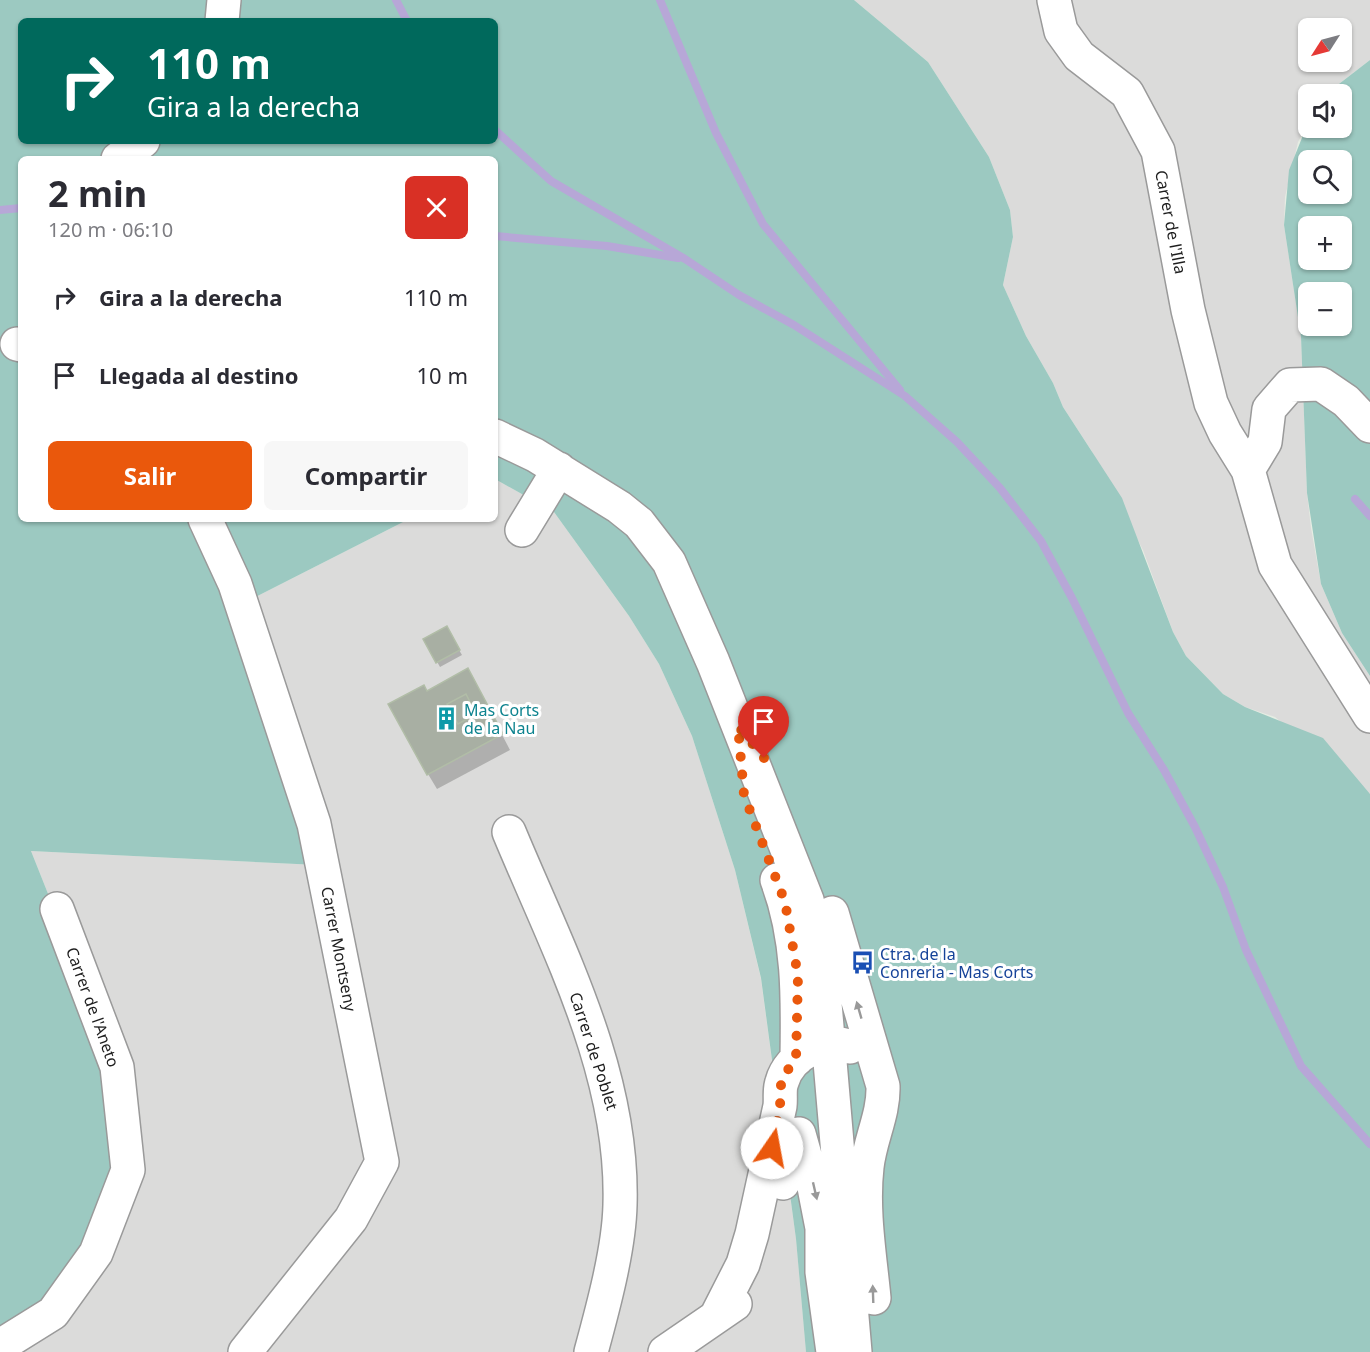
<!DOCTYPE html>
<html lang="es">
<head>
<meta charset="utf-8">
<style>
  :root { --surface:#fff; --page:#f7f7f7; --text:#2b2b33; --muted:#7c7c81; --accent:#ea580c }
  body { margin:0; font-family:"Noto Sans",sans-serif; background:var(--page); color:var(--text); height:100vh; display:flex; flex-direction:column; font-size:22px; white-space:nowrap }
  * { box-sizing:border-box; margin:0 }
  p { font-size:20px; color:var(--muted) }
  .icon { flex:none; width:33px; height:33px; fill:none; stroke:currentColor; stroke-width:2; stroke-linecap:round; stroke-linejoin:round }
  .map { position:relative; flex:1; overflow:hidden }
  .details { position:absolute; left:18px; top:156px; width:480px; height:366px; display:flex; flex-direction:column; background:var(--surface); border-radius:9px; box-shadow:0 2px 4px #0004 }
  .details>* { flex:none }
  .top-card { position:absolute; left:18px; top:18px; width:480px; height:126px; border-radius:9px; box-shadow:0 2px 4px #0004; background:#00695c; color:#fff; overflow:hidden }
  .needle { width:39px; rotate:234deg }
  .tools { position:absolute; left:1298px; top:18px; display:grid; gap:12px }
  .tools a { display:grid; place-items:center; width:54px; height:54px; border-radius:9px; background:var(--surface); box-shadow:0 2px 4px #0004; font-size:30px }
  .pin { position:absolute; display:grid; place-items:center; width:51px; height:51px; color:#fff; margin:-62px -26px; border-radius:50% 50% 50% 0; rotate:-45deg; box-shadow:0 0 6px #0007 }
  .pin .icon { rotate:45deg }
  .me { position:absolute; width:66px; margin:-33px; rotate:12deg; stroke-linejoin:round; filter:drop-shadow(0 0 4px #0008) }
  .turn { display:flex; align-items:center; gap:21px; height:126px; padding:0 30px; font-size:27px }
  .turn .icon { width:78px; height:78px; stroke-width:2.5 }
  .turn b { display:block; font-size:42px; line-height:51px }
  .round { display:grid; place-items:center; flex:none; width:63px; height:63px; border-radius:9px; background:var(--page) }
  .head { display:flex; align-items:center; justify-content:space-between; height:102px; padding:0 30px }
  h1 { font-size:36px; font-weight:700; line-height:45px }
  .action { display:flex; gap:12px; margin-top:auto; padding:12px 30px }
  .action a { flex:1; height:69px; border-radius:9px; background:var(--accent); color:#fff; font-size:24px; font-weight:700; line-height:69px; text-align:center }
  .action a+a { background:var(--page); color:var(--text) }
  ul { padding:0; list-style:none }
  li { display:flex; align-items:center; gap:18px; height:78px; padding:0 30px }
  li div { flex:1 }
  li b { display:block; font-size:22px }
  li em { font-style:normal }
  .map>svg:first-child { display:block }
</style>
</head>
<body>
<div class="map">
<svg width="1370" height="1352" viewBox="0 0 1370 1352">
  <rect width="100%" height="100%" fill="#e5ede3"/>
  <path fill="#dbdbda" fill-rule="evenodd" d="M854 0H1370V60L1326 94H1308V123L1298 142 1285 197 1284 225 1301 337 1307 493 1311 528 1321 584 1342 633 1370 676V794L1275 717 1245 707 1223 694 1186 656 1173 632 1143 550 1091 450 1063 407 1053 383 1026 336 1003 285 1013 237 1010 210 989 157 928 62ZM1308 28H1341V62H1308Z
    M495 479 554 512 629 616 659 664 692 736 735 870 761 979 796 1239 806 1352H0L117 1067 31 851 318 865 230 610 409 519H495Z"/>
  <path fill="#9cc9c1" fill-rule="evenodd" d="M0 0H854L928 62 989 157 1010 210 1013 237 1003 285 1026 336 1053 383 1063 407 1122 498 1173 632 1186 656 1223 694 1245 707 1323 738 1370 794V1352H806L796 1239 761 978 735 870 692 736 659 664 629 616 554 512 495 479V159H21V519H409L230 610 318 865 31 851 117 1067 128 1170 96 1253 0 1346ZM21 21H495V141H21Z
    M1370 60V676L1342 633 1321 584 1307 493 1301 337 1284 225 1289 170 1308 123V128H1341V94H1326ZM1308 160H1341V194H1308ZM1308 226H1341V260H1308ZM1308 292H1341V326H1308Z"/>
  <path fill="#0003" d="M446 628 462 655 440 667 425 640Z
    M476 685 510 750 437 789 428 774 426 692Z"/>
  <g fill="none" stroke-linecap="round" stroke-linejoin="round">
    <path stroke="#b7a7d7" stroke-width="8" d="M396 0 407 21
      M660 0 716 133 763 224 900 390
      M495 130 551 181 685 259 739 295 794 325 905 396 957 442 1000 488 1041 541 1072 598 1128 713 1164 770 1195 827 1223 887 1246 950 1301 1066 1370 1144
      M0 210 21 208
      M495 236 607 246 678 258
      M1355 499 1370 516"/>
  </g>
  <path fill="#a8afa3" stroke="#b1bda7" stroke-width="1.5" d="M447 626 460 650 436 663 423 639Z
    M468 668 503 734 427 775 388 704 424 685 427 691Z
    M466 694 476 714 458 724 447 704Z"/>
  <g fill="none" stroke-linecap="round" stroke-linejoin="round">
    <defs>
      <path id="minor" d="M1054 0 1061 31 1079 56 1127 93 1158 151 1188 310 1211 403 1225 433 1248 470 1275 565 1370 716
        M222 21 224 0
        M118 159 143 141
        M17 344 21 345
        M495 436 535 455 619 507 639 523 669 562 713 662 807 900 821 957 855 1352
        M1248 470 1265 442 1269 409 1290 385 1321 384 1346 401 1370 426
        M205 519 235 584 314 824 382 1162 351 1219 245 1352
        M522 530 559 469
        M509 832C558 950 624 1073 620 1205 619 1249 603 1308 591 1352
        M777 880C799 938 798 998 797 1059
        M832 913 883 1086C884 1114 870 1139 867 1167 862 1210 870 1256 874 1298
        M799 1134 814 1187 822 1228V1272L833 1352
        M783 1183 799 1134
        M716 1317 743 1264 752 1234 780 1106C781 1098 779 1089 782 1082 789 1056 824 1035 850 1047
        M0 1346 53 1313 96 1253 128 1170 117 1067 57 909
        M665 1352 735 1304"/>
    </defs>
    <use href="#minor" stroke="#9a9a9a" stroke-width="36"/>
    <use href="#minor" stroke="#fff" stroke-width="33"/>
  </g>
  <defs><path id="oneway-solid" d="M-6-.8H1V-3.2L6.5 0L1 3.2V.8H-6Z" transform="scale(1.5)"/></defs>
  <g fill="#999">
    <use href="#oneway-solid" transform="translate(859 1010) rotate(-106)"/>
    <use href="#oneway-solid" transform="translate(815 1191) rotate(77)"/>
    <use href="#oneway-solid" transform="translate(873 1294) rotate(-92)"/>
  </g>
  <g fill="none" stroke-linecap="round" stroke-linejoin="round">
    <path stroke="#ea580c" stroke-width="10" stroke-dasharray="0 18" d="M764 758 738 726 744 795 785 902 798 976 796 1059 784 1075 781 1085 780 1106 772 1148"/>
  </g>
  <defs>
    <symbol id="building-bare" viewBox="-9 -9 18 18"><path d="M-4-6H4V6H1V3H-1V6H-4ZM-2.5-4.3h1.7v1.8h-1.7ZM.8-4.3h1.7v1.8H.8ZM-2.5-1h1.7V.8h-1.7ZM.8-1h1.7V.8H.8Z" fill="#0f9aa8" stroke="#fff" stroke-width="2.5" paint-order="stroke"/></symbol>
    <symbol id="bus-bare" viewBox="-9 -9 18 18"><path d="M-5-6H5V4H4V6H2V4H-2V6H-4V4H-5ZM-3.5-4V0h7V-4ZM-3.5 1.2v1.5H-2V1.2ZM2 1.2v1.5H3.5V1.2Z" fill="#1a4fb4" stroke="#fff" stroke-width="2.5" paint-order="stroke"/></symbol>
  </defs>
  <g fill-rule="evenodd">
    <use href="#building-bare" x="430" y="702" width="33" height="33"/>
    <use href="#bus-bare" x="846" y="946" width="33" height="33"/>
  </g>
  <g text-anchor="middle" dominant-baseline="central" stroke-width="6" stroke-linejoin="round" paint-order="stroke">
    <g font-size="16" fill="#1d1d1d" stroke="#fff">
      <text transform="translate(1171 222) rotate(79)">Carrer de l'Illa</text>
      <text transform="translate(339 949) rotate(79)">Carrer Montseny</text>
      <text transform="translate(93 1007) rotate(70)">Carrer de l'Aneto</text>
      <text transform="translate(594 1051) rotate(72)">Carrer de Poblet</text>
    </g>
    <g font-size="16" fill="#0d838f" stroke="#fff" text-anchor="start">
      <text x="464" y="710">Mas Corts<tspan x="464" dy="18">de la Nau</tspan></text>
    </g>
    <g font-size="16" fill="#164399" stroke="#fff" text-anchor="start">
      <text x="880" y="954">Ctra. de la<tspan x="880" dy="18">Conreria - Mas Corts</tspan></text>
    </g>
  </g>
</svg>
<div class="tools">
<a><svg class="needle" viewBox="-14 -14 28 28"><path d="M0-13l5 13h-10z" fill="#e53935"/><path d="M0 13l5-13h-10z" fill="#7c7c81"/></svg></a>
<a><svg class="icon" aria-label="sound" viewBox="0 0 24 24"><path d="M4 9h4l5-4v14l-5-4H4zM17 9q2 3 0 6"/></svg></a>
<a><svg class="icon" aria-label="search" viewBox="0 0 24 24"><circle cx="10" cy="10" r="6"/><path d="M15 15l6 6"/></svg></a>
<a>+</a>
<a>−</a>
</div>
<div class="pin" style="left:764px;top:758px;background:#d93025"><svg class="icon" aria-label="arrive" viewBox="0 0 24 24"><path d="M6 21V4h12l-3 4 3 4H6"/></svg></div>
<svg class="me" style="left:772px;top:1148px" viewBox="-20 -20 40 40"><circle r="19" fill="#fff"/><path d="M0-13L10 11 0 6-10 11z" fill="#ea580c"/></svg>
<div class="top-card">
<div class="turn"><svg class="icon" aria-label="right" viewBox="0 0 24 24"><path d="M7 20v-9h11M14 6l5 5-5 5"/></svg><div><b>110 m</b>Gira a la derecha</div></div>
</div>
<section class="details">
<div class="head"><div><h1>2 min</h1><p>120 m · 06:10</p></div><a class="round" style="background:#d93025;color:#fff"><svg class="icon" aria-label="close" viewBox="0 0 24 24"><path d="M6 6l12 12M18 6L6 18"/></svg></a></div>
<ul>
<li><svg class="icon" aria-label="right" viewBox="0 0 24 24"><path d="M7 20v-9h11M14 6l5 5-5 5"/></svg><div><b>Gira a la derecha</b></div><em>110 m</em></li>
<li><svg class="icon" aria-label="arrive" viewBox="0 0 24 24"><path d="M6 21V4h12l-3 4 3 4H6"/></svg><div><b>Llegada al destino</b></div><em>10 m</em></li>
</ul>
<div class="action"><a>Salir</a><a>Compartir</a></div>
</section>
</div>
</body>
</html>
